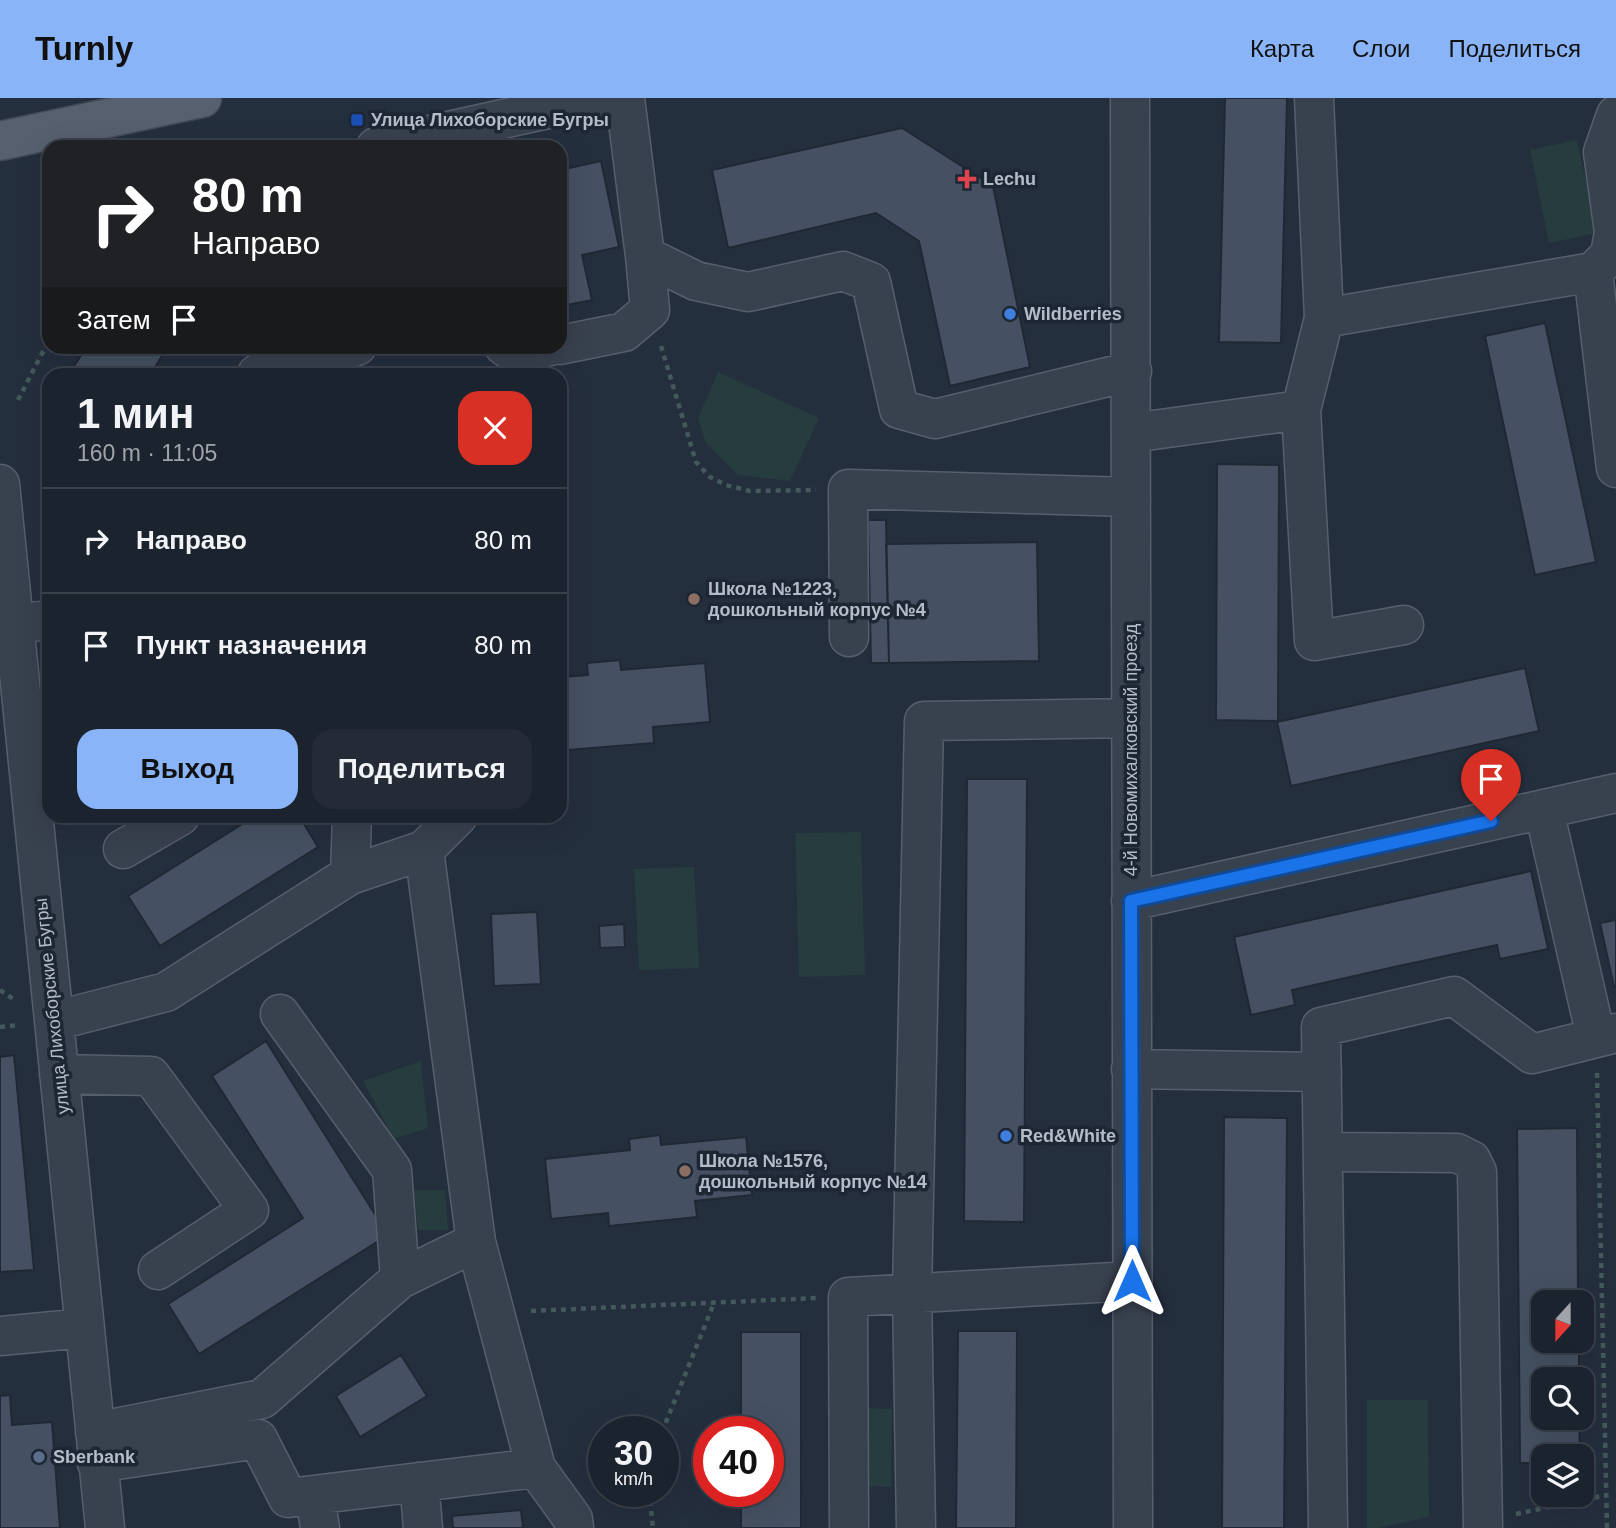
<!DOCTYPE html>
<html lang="ru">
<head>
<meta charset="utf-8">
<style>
  :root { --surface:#1b232e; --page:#242b36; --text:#f1f3f6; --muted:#a0a4aa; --line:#39404a; --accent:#8ab4f8 }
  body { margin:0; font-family:Helvetica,sans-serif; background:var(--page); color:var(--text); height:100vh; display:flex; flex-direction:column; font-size:26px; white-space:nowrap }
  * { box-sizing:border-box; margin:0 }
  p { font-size:23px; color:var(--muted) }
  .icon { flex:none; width:38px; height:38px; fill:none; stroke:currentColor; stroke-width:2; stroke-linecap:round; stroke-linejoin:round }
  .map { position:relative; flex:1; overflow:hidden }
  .side { position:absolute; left:42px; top:270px; width:525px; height:455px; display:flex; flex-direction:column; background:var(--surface); border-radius:21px; box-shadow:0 7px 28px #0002,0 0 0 2px var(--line) }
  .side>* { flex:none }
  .top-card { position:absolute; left:42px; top:42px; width:525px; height:214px; border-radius:21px; box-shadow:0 7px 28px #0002,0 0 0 2px var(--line); background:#202124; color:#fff; overflow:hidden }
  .needle { width:46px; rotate:201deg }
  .buttons { position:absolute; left:1531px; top:1192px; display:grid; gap:14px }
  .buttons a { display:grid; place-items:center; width:63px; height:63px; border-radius:14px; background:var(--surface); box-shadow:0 7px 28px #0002,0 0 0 2px var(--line); font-size:35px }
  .speed { position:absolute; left:588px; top:1318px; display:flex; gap:14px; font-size:35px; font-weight:700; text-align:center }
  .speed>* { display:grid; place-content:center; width:91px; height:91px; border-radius:50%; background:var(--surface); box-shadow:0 7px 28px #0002,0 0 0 2px var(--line); line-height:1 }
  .speed small { font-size:18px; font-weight:400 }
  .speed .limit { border:10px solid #d22; background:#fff; color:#111 }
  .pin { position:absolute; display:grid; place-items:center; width:60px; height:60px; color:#fff; margin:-72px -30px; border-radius:50% 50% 50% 0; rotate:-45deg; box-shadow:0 0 7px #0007 }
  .pin .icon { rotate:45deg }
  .me { position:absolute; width:77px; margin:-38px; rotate:0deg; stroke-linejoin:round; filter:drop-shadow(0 0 5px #0008) }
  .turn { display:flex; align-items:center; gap:24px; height:147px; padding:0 35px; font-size:32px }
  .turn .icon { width:91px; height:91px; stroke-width:2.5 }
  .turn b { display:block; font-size:49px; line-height:60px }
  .then { display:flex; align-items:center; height:66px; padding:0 35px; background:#0003; gap:14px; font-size:26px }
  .round { display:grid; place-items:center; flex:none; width:74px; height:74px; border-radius:21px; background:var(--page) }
  .head { display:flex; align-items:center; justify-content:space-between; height:119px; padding:0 35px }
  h1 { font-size:42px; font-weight:700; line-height:52px }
  .cta { display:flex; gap:14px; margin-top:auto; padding:14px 35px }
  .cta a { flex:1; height:80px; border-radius:21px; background:var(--accent); color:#111; font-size:28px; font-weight:700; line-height:80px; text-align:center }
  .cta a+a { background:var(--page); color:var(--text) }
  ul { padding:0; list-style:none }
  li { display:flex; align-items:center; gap:21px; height:105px; padding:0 35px; border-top:2px solid var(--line) }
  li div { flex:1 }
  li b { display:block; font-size:26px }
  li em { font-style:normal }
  header { display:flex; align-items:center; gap:42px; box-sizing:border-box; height:98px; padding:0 35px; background:var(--accent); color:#111 }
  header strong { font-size:33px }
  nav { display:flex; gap:38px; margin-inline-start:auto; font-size:24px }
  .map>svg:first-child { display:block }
</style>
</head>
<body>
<header>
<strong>Turnly</strong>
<nav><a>Карта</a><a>Слои</a><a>Поделиться</a></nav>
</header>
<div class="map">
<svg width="1616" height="1430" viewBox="0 0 1616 1430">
  <rect width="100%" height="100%" fill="#242f3e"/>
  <path fill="#263c3f" d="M1577 42 1597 135 1549 145 1530 52Z
    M718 274 819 320 790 383 738 377 706 345 698 320Z
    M861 734 865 877 799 879 795 735Z
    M694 769 699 870 639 872 634 771Z
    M421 963 428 1030 394 1041 363 983Z
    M414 1092H445L448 1132H418Z
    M1367 1302H1428L1429 1419 1378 1430H1367Z
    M862 1310 892 1311 891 1389 861 1388Z"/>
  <path fill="#455162" stroke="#1f2835" stroke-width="2" d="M1225 0H1287L1281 245 1219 244Z
    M902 30 993 88 1030 269 950 288 919 143 876 115 728 150 712 72Z
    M601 63 619 149 582 157 592 202 562 208 566 225 560 227V72Z
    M1545 225 1596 464 1535 477 1485 238Z
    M87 248H168L151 276H69Z
    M1217 366 1279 367 1278 623 1216 622Z
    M868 422H886L889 565H871Z
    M1037 444 1039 563 889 565 886 446Z
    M620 562 621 572 705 565 710 624 653 629 654 645 567 652 566 640H560V579L588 577 587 565Z
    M1525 570 1539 633 1291 688 1277 624Z
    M967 681H1027L1024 1124 964 1123Z
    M255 718H306L301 721 318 749 160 848 128 798Z
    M1531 773 1548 851 1500 861 1497 847 1394 869 1292 892 1295 907 1251 917 1234 839Z
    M537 814 541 886 494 888 491 816Z
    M1616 822V889H1614L1600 825Z
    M624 826 625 849 600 850 599 828Z
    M266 943 388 1137 199 1256 168 1206 303 1120 212 978Z
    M14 957 34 1172 0 1174V959Z
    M1224 1019 1287 1020 1284 1430H1222Z
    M1577 1030 1578 1204H1544V1242H1579V1281H1544V1320H1579L1580 1358H1544V1365H1520L1517 1031Z
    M660 1037 661 1047 746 1039 752 1097 695 1103 697 1119 609 1128 608 1115 551 1121 545 1061 630 1052 629 1041Z
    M958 1233H1017L1016 1430H956Z
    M741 1234H801V1430H741V1393H768V1334H741Z
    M401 1257 427 1298 360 1339 336 1298Z
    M10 1297 12 1327 52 1324 60 1430H0V1298Z
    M521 1412 523 1430H453L452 1418Z"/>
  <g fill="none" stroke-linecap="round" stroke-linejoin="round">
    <defs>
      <path id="minor" d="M625 0 645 158 696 183 748 194 843 173 871 184 899 311 935 321 1132 273
        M1130 0 1133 1430
        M1314 0 1324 220
        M376 49 598 0
        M1593 174 1616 370
        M560 247 624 234 650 212 645 158
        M504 248 515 256 550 248
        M257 276 357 248
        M1131 335 1301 312
        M0 386 105 1430
        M14 526 49 522
        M1404 527 1314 543 1301 312 1324 220 1593 174 1610 157 1614 134 1603 54 1616 17
        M849 539 848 391 1131 399
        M1544 712 1596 939
        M123 751 180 718
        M424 752 458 718
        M350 777 352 718
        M1131 803 1616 695
        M54 923 166 894 350 777 424 752 476 1144 536 1370 573 1421 574 1430
        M1131 971 1322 974
        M59 976 151 978 249 1112 158 1172
        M1323 1054 1457 1055 1471 1062 1477 1074 1483 1430
        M400 1181 476 1144
        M0 1238 84 1230
        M95 1334 262 1301 400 1181 392 1072 280 916
        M97 1365 258 1341 288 1400 536 1370
        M419 1384 423 1430
        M315 1397 320 1430
        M849 1430 848 1199 1132 1183
        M916 1430 912 1195 924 623 1131 620
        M1328 1430 1321 929 1454 898 1532 956 1616 935"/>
      <path id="major" d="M0 43 202 0"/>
    </defs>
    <use href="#minor" stroke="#565f6c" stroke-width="41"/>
    <use href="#major" stroke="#414a57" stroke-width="41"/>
    <path stroke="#44595c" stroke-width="4.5" stroke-dasharray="5 5" stroke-linecap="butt" d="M661 248 696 364 710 379 726 387 750 393 816 392
      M18 302 49 242
      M0 892 15 902
      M0 929 20 927
      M1597 975 1607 1430
      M531 1213 816 1200
      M662 1334 714 1205
      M649 1393 653 1430
      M1516 1416 1606 1397"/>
    <use href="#minor" stroke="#38414e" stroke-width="38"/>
    <use href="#major" stroke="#56606e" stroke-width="38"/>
  </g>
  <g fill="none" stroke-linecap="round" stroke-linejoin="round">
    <defs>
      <path id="route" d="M1132 1183 1131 803 1491 723"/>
    </defs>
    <use href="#route" stroke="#114b97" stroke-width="18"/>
    <use href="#route" stroke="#1a73e8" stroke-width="12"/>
  </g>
  <rect fill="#1a4fb4" stroke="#1d2633" stroke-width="2.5" x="350" y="15" width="14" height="14" rx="3.5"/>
  <path fill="#e0444e" stroke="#1d2633" stroke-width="2.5" d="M963.5 70.5h7v7h7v7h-7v7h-7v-7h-7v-7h7z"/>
  <g fill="#3f7fe0" stroke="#1d2633" stroke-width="2.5">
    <circle cx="1010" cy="216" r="7"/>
    <circle cx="1006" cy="1038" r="7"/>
  </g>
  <g fill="#8d6e63" stroke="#1d2633" stroke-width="2.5">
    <circle cx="694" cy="501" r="7"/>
    <circle cx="685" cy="1073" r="7"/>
  </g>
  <circle fill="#5c6f8a" stroke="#1d2633" stroke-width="2.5" cx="39" cy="1359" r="7"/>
  <g text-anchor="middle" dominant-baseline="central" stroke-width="7" stroke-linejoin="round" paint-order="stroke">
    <g font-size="18" font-weight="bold" fill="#b4bcc9" stroke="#1d2633" text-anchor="start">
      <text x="371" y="22">Улица Лихоборские Бугры</text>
      <text x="983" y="81">Lechu</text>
      <text x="1024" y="216">Wildberries</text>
      <text x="708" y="491">Школа №1223,<tspan x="708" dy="21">дошкольный корпус №4</tspan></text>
      <text x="1020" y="1038">Red&amp;White</text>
      <text x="699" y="1063">Школа №1576,<tspan x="699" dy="21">дошкольный корпус №14</tspan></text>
      <text x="53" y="1359">Sberbank</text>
    </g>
    <g font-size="18" fill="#b4bcc9" stroke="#1d2633">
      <text transform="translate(1131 652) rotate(-90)">4-й Новомихалковский проезд</text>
      <text transform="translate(52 908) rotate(-96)">улица Лихоборские Бугры</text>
    </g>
  </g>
</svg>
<div class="buttons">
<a><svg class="needle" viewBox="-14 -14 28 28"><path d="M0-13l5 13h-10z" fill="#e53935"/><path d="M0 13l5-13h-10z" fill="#a0a4aa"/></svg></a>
<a><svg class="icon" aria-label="search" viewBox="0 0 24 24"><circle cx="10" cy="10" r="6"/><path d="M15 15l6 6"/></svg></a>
<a><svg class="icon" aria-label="layers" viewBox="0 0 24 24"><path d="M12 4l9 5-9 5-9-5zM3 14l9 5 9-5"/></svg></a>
</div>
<div class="speed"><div>30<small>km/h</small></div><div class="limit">40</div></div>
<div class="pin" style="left:1491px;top:723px;background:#d93025"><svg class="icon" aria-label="arrive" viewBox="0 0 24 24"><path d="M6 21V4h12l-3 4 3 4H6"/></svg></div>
<svg class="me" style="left:1132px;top:1183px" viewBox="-20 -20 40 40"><path d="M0-17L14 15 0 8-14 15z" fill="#1a73e8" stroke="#fff" stroke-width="4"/></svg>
<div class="top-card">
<div class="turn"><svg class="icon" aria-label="right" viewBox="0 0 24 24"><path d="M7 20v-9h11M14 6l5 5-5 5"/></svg><div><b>80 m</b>Направо</div></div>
<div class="then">Затем<svg class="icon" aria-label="arrive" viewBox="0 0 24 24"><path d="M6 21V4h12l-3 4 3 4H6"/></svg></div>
</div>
<section class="side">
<div class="head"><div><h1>1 мин</h1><p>160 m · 11:05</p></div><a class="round" style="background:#d93025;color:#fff"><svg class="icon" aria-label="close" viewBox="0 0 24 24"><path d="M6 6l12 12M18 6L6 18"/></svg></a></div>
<ul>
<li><svg class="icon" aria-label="right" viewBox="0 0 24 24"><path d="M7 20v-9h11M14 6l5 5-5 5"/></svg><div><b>Направо</b></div><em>80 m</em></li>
<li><svg class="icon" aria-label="arrive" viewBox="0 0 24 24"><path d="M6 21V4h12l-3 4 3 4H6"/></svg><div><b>Пункт назначения</b></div><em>80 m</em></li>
</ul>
<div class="cta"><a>Выход</a><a>Поделиться</a></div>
</section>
</div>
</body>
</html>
